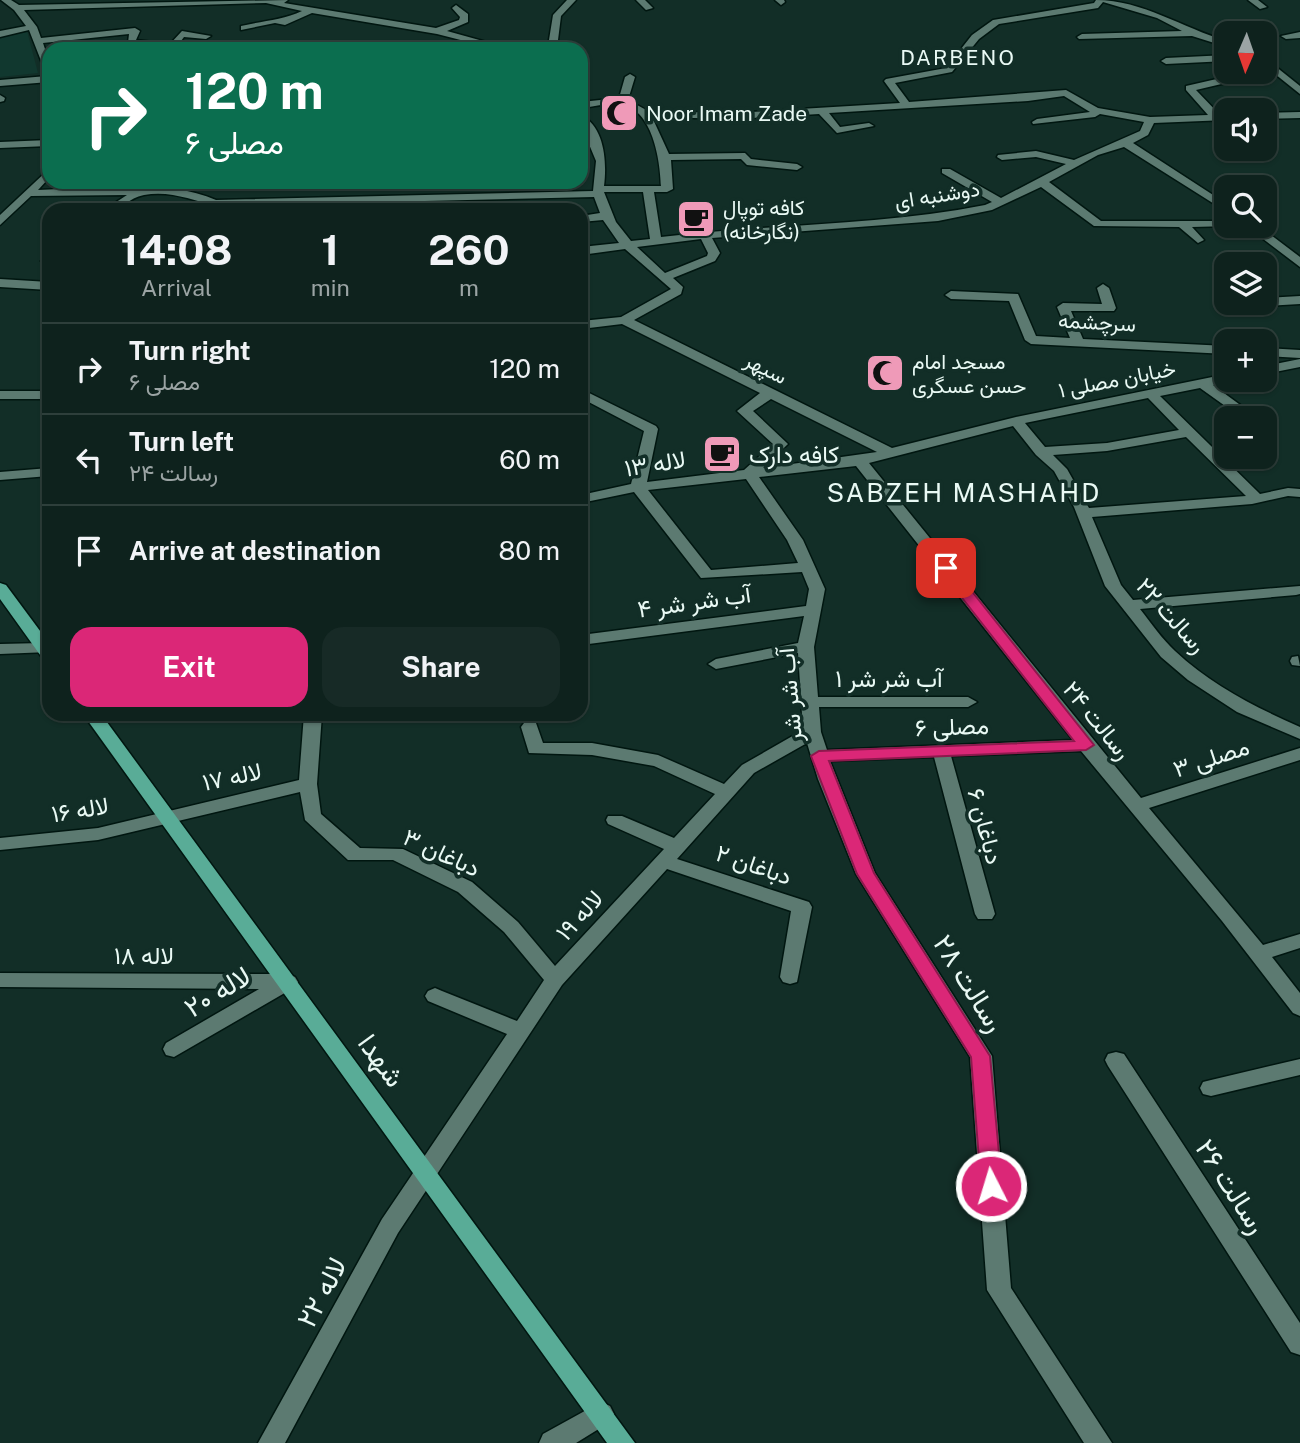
<!DOCTYPE html>
<html lang="en">
<head>
<meta charset="utf-8">
<style>
  :root { --surface:#0e221d; --page:#172a26; --text:#f1f3f6; --muted:#9ba4a4; --line:#2e3f3b; --accent:#db2777 }
  body { margin:0; font-family:"Public Sans",Vazirmatn,sans-serif; background:var(--page); color:var(--text); height:100vh; display:flex; flex-direction:column; font-size:26px; white-space:nowrap }
  * { box-sizing:border-box; margin:0 }
  p { font-size:23px; color:var(--muted) }
  .icon { flex:none; width:38px; height:38px; fill:none; stroke:currentColor; stroke-width:2; stroke-linecap:round; stroke-linejoin:round }
  .map { position:relative; flex:1; overflow:hidden }
  .sheet { position:absolute; left:42px; top:203px; width:546px; height:518px; display:flex; flex-direction:column; background:var(--surface); border-radius:21px; box-shadow:0 2px 5px #0004,0 0 0 2px var(--line) }
  .sheet>* { flex:none }
  .guide { position:absolute; left:42px; top:42px; width:546px; height:147px; border-radius:21px; box-shadow:0 2px 5px #0004,0 0 0 2px var(--line); background:#0b6e4f; color:#fff; overflow:hidden }
  .needle { width:46px; rotate:182deg }
  .buttons { position:absolute; left:1214px; top:21px; display:grid; gap:14px }
  .buttons a { display:grid; place-items:center; width:63px; height:63px; border-radius:14px; background:var(--surface); box-shadow:0 2px 5px #0004,0 0 0 2px var(--line); font-size:35px }
  .pin { position:absolute; display:grid; place-items:center; width:60px; height:60px; color:#fff; margin:-30px; border-radius:14px; box-shadow:0 4px 10px #0006 }
  .me { position:absolute; width:77px; margin:-38px; rotate:355deg; stroke-linejoin:round; filter:drop-shadow(0 0 5px #0008) }
  .turn { display:flex; align-items:center; gap:24px; height:147px; padding:0 28px; font-size:32px }
  .turn .icon { width:91px; height:91px; stroke-width:2.5 }
  .turn b { display:block; font-size:49px; line-height:60px }
  .eta { display:flex; justify-content:space-evenly; align-items:center; height:119px; text-align:center }
  .eta b { font-size:42px; font-weight:700; line-height:49px }
  .cta { display:flex; gap:14px; margin-top:auto; padding:14px 28px }
  .cta a { flex:1; height:80px; border-radius:21px; background:var(--accent); color:#fff; font-size:28px; font-weight:700; line-height:80px; text-align:center }
  .cta a+a { background:var(--page); color:var(--text) }
  ul { padding:0; list-style:none }
  li { display:flex; align-items:center; gap:21px; height:91px; padding:0 28px; border-top:2px solid var(--line) }
  li div { flex:1 }
  li b { display:block; font-size:26px }
  li em { font-style:normal }
  .map>svg:first-child { display:block }
</style>
</head>
<body>
<div class="map">
<svg width="1300" height="1443" viewBox="0 0 1300 1443">
  <rect width="100%" height="100%" fill="#122e27"/>
  <path fill="#11382f" d="M27 31 38 73 0 77V36Z"/>
  <g fill="none" stroke-linecap="round" stroke-linejoin="round">
    <defs>
      <path id="street" d="M1 0H11L19 5 288 0 284 3 436 28 459 20 460 17 452 8 456 5 468 14V22L447 31 512 49H496L437 34 312 13 285 25 275 23 241 30V26C262 21 283 20 302 11L266 3 24 10 37 27 41 38 135 28 140 31 136 40 170 44 182 31 211 36 206 39 184 37 178 45 189 49H149L128 43 129 34 43 43 49 61V82L0 86V80L47 76 29 30 0 37V31L26 26 14 10Z
        M567 0H576L561 16 557 48 541 49 548 46 553 15Z
        M636 0H645L653 8 646 10Z
        M775 0H784L785 2 781 5Z
        M1096 0C1143 0 1182 28 1227 41V47L1192 36 1079 39 1077 37 1082 34 1182 31 1157 18 1103 2 1098 8 999 24 979 39 952 72 895 83 909 102 1066 90 1098 108 1150 117 1208 115 1186 90V86L1221 78 1218 74 1223 71 1268 70V74L1230 77V82L1196 90 1219 114H1227V120L1154 123 1148 135 1133 143 1227 204V212L1124 147 1098 155 1049 182 1101 221H1227V226H1231L1192 227 1204 240 1198 243 1179 227 1094 226 1041 187 992 210 938 221 712 238 720 253 715 261 673 278 683 287 681 294 634 320 892 448 1016 417 1227 374V380L1232 381 1213 385 1258 418H1242L1200 388 1160 396 1260 494 1288 488 1300 489V497L1288 496 1252 504 1092 517 1121 585 1133 600 1300 586V594L1296 595 1140 609C1151 623 1162 639 1175 651 1211 685 1255 707 1300 727V739L1237 712 1188 680 1161 657 1105 586 1074 507 1054 471 1036 455 1013 426 869 463 1141 798 1300 748V760L1149 808 1263 945 1300 934V948L1272 957 1300 993V1016L1293 1013 1222 921 1081 751 951 756 995 914 992 919H978L975 914 934 757 830 761 875 873 992 1056 1011 1288 1112 1443H1084L987 1290 970 1057 856 874 818 779 807 743 754 773 677 859 809 902 812 907 797 982 790 984 783 982 780 977 791 911 667 869 562 985 398 1233 285 1443H258L382 1219 507 1034 428 1001 425 996 428 991 435 988 442 991 517 1021 544 980 504 932 458 892 393 860H348L305 820 300 792 98 840 0 850V838L98 828 299 780 304 714H322L317 784 321 814 360 848 403 849 472 882 518 922 555 966 664 849 608 824 606 820 608 816H622L674 838 715 794 654 766 592 755 529 753 521 727 524 723H536L543 743H592L658 755 724 784 742 765 803 730 798 653 716 669 708 664 716 659 798 643 804 616 581 645V635L806 606 809 589 802 572 701 578 634 492 581 503V495L631 484 644 431 581 398V389L656 426 658 429 647 482 744 470 773 444 737 411 760 393 622 324 581 329V321L621 317 671 289 625 249 581 255V247L619 243 603 220 581 222V216L600 213 594 197 215 206C193 200 169 190 144 195 128 198 124 210 104 210L127 195 31 196 0 225V215L49 169V178L38 190C94 189 165 178 216 200L593 191 596 161 581 125V115C605 127 607 163 604 186H661C660 160 653 108 619 104 607 103 593 107 581 108V102L619 98 625 77 630 74 635 77 628 100 648 111 735 113 900 103 884 81 886 79 946 68 972 35 993 20 1094 3ZM1064 96 1090 112 1037 119 1032 122 1033 124 1095 117 1100 114 1144 122 1140 131 1074 160 1036 151 998 155 997 157 1002 160 1036 157 1066 164 1001 198 950 169H942V173L992 202 985 205C879 226 768 224 661 237L654 192H667L673 189 671 160 741 159 747 165 797 170 802 167 797 164 751 159 745 153 669 154 652 117 735 119 819 114 837 133 874 126 869 123 840 127 829 113 1028 101ZM604 192H643L650 239 631 241 616 222ZM701 239 708 253 707 256 665 273 637 247ZM1148 398 1179 430 1107 443 1045 447 1025 423ZM771 399 877 452 763 468 788 444 753 411ZM1186 437 1246 496 1089 508 1067 469 1053 455 1107 451ZM856 466 1073 740 827 750 821 732 819 707H968L977 702 968 697H818L814 647 825 589 803 540 759 477ZM746 479 787 540 798 563 711 570 648 490Z
        M1248 0H1258L1267 7 1260 9Z
        M1300 32V38L1286 39 1281 36Z
        M1227 55V61L1166 64 1161 61 1166 58Z
        M1265 58 1300 86V94L1265 66Z
        M0 95 5 98 4 101 0 102Z
        M1300 112V118L1265 119V113Z
        M49 140V146L0 148V142Z
        M1246 226H1259L1300 257V267Z
        M47 257 49 258V266L41 261Z
        M0 279 49 282V290L0 287Z
        M1103 284 1109 288 1116 308 1114 311H1071L1083 339 1227 346V354L1031 344 1025 340 1009 301 951 299 945 295 951 291 1018 294 1036 336 1070 338 1057 307 1063 303 1102 304 1097 288Z
        M1300 296V304L1249 307 1243 303H1265V298Z
        M1265 348 1300 350V358L1265 356Z
        M1300 359V367L1265 374V366Z
        M0 391H49V399H0Z
        M1265 425 1273 428V434L1265 435Z
        M49 468V476L0 480V472Z
        M43 643 49 645V652L0 654V644Z
        M1298 656 1300 666 1292 665 1290 661 1292 657Z
        M0 973 288 974 295 977 298 982 295 987 174 1057 166 1055 163 1049 166 1043 259 989 0 987Z
        M1116 1052 1124 1054 1300 1323V1355L1291 1352 1108 1066 1105 1060 1108 1054Z
        M1300 1059V1075L1211 1096 1203 1094 1200 1088 1203 1082 1211 1080Z
        M601 1402 610 1406 614 1414 610 1422 576 1443H539L543 1434Z"/>
      <path id="primary" d="M0 583 6 585 49 643V660L43 659 0 599Z
        M83 714H101L635 1443H607Z"/>
    </defs>
    <use href="#street" stroke="#001610" stroke-width="3"/>
    <use href="#primary" stroke="#001610" stroke-width="3"/>
    <use href="#street" fill="#5c7a71" fill-rule="evenodd"/>
    <use href="#primary" fill="#59ac97" fill-rule="evenodd"/>
  </g>
  <path fill="#db2777" stroke="#8e194d" stroke-width="2" d="M946 564 951 565 1094 745 1086 750 829 761 874 873 990 1056 1002 1186 998 1192 991 1194 984 1192 981 1186 971 1057 857 874 811 756 819 751 1074 741 941 571 939 568Z"/>
  <defs>
    <symbol id="mosque-square" viewBox="-11 -11 22 22"><rect x="-9" y="-9" width="18" height="18" rx="4" fill="#ef9ab8" stroke="#122e27"/><path d="M3.5-4.9A6 6 0 1 0 3.5 4.9A5 5 0 1 1 3.5-4.9Z" fill="#111"/></symbol>
    <symbol id="cafe-square" viewBox="-11 -11 22 22"><rect x="-9" y="-9" width="18" height="18" rx="4" fill="#ef9ab8" stroke="#122e27"/><path d="M-5.5-4.5H6V0H3Q3 3.5 0 3.5H-2.5Q-5.5 3.5-5.5 0ZM3-3.2v2h1.7v-2ZM-6 4.5H4V6H-6Z" fill="#111"/></symbol>
  </defs>
  <g fill-rule="evenodd">
    <use href="#mosque-square" x="597" y="91" width="44" height="44"/>
    <use href="#cafe-square" x="674" y="197" width="44" height="44"/>
    <use href="#mosque-square" x="863" y="351" width="44" height="44"/>
    <use href="#cafe-square" x="700" y="432" width="44" height="44"/>
  </g>
  <g text-anchor="middle" dominant-baseline="central" stroke-width="7" stroke-linejoin="round" paint-order="stroke">
    <g font-size="21" letter-spacing="2" fill="#e9f9f4" stroke="#122e27">
      <text x="958" y="57">DARBENO</text>
    </g>
    <g font-size="21" fill="#e9f9f4" stroke="#122e27" text-anchor="start">
      <text x="646" y="113">Noor Imam Zade</text>
      <text x="723" y="207">کافه توپال<tspan x="723" dy="24">(نگارخانه)</tspan></text>
      <text x="912" y="361">مسجد امام<tspan x="912" dy="24">حسن عسگری</tspan></text>
    </g>
    <g font-size="21" fill="#e9f9f4" stroke="#122e27">
      <text transform="translate(937 195) rotate(-9)">دوشنبه ای</text>
      <text transform="translate(1097 322) rotate(3)">سرچشمه</text>
      <text transform="translate(766 368) rotate(27)">سپهر</text>
      <text transform="translate(1117 379) rotate(-11)">خیابان مصلی ۱</text>
    </g>
    <g font-size="24" fill="#e9f9f4" stroke="#122e27" text-anchor="start">
      <text x="749" y="454">کافه دارک</text>
    </g>
    <g font-size="24" fill="#e9f9f4" stroke="#122e27">
      <text transform="translate(655 463) rotate(-9)">لاله ۱۳</text>
      <text transform="translate(694 601) rotate(-8)">۴ آب شر شر</text>
      <text transform="translate(1172 615) rotate(48)">۲۲ رسالت</text>
      <text x="889" y="678">۱ آب شر شر</text>
      <text transform="translate(789 695) rotate(-95)">آب شر شر</text>
      <text transform="translate(1098 720) rotate(51)">۲۴ رسالت</text>
      <text transform="translate(952 726) rotate(-2)">۶ مصلی</text>
      <text transform="translate(1211 757) rotate(-18)">۳ مصلی</text>
      <text transform="translate(232 776) rotate(-12)">۱۷ لاله</text>
      <text transform="translate(80 809) rotate(-9)">لاله ۱۶</text>
      <text transform="translate(986 826) rotate(75)">۶ دباغان</text>
      <text transform="translate(442 852) rotate(25)">۳ دباغان</text>
      <text transform="translate(754 864) rotate(19)">۲ دباغان</text>
      <text transform="translate(579 915) rotate(-48)">۱۹ لاله</text>
      <text x="144" y="955">لاله ۱۸</text>
    </g>
    <g font-size="26" letter-spacing="2" fill="#e9f9f4" stroke="#122e27">
      <text x="964" y="492">SABZEH MASHAHD</text>
    </g>
    <g font-size="28" fill="#e9f9f4" stroke="#122e27">
      <text transform="translate(970 983) rotate(58)">۲۸ رسالت</text>
      <text transform="translate(217 991) rotate(-31)">۲۰ لاله</text>
      <text transform="translate(382 1060) rotate(54)">شهدا</text>
      <text transform="translate(1232 1186) rotate(57)">۲۶ رسالت</text>
      <text transform="translate(321 1292) rotate(-62)">۲۲ لاله</text>
    </g>
  </g>
</svg>
<div class="buttons">
<a><svg class="needle" viewBox="-14 -14 28 28"><path d="M0-13l5 13h-10z" fill="#e53935"/><path d="M0 13l5-13h-10z" fill="#9ba4a4"/></svg></a>
<a><svg class="icon" aria-label="sound" viewBox="0 0 24 24"><path d="M4 9h4l5-4v14l-5-4H4zM17 9q2 3 0 6"/></svg></a>
<a><svg class="icon" aria-label="search" viewBox="0 0 24 24"><circle cx="10" cy="10" r="6"/><path d="M15 15l6 6"/></svg></a>
<a><svg class="icon" aria-label="layers" viewBox="0 0 24 24"><path d="M12 4l9 5-9 5-9-5zM3 14l9 5 9-5"/></svg></a>
<a>+</a>
<a>−</a>
</div>
<div class="pin" style="left:946px;top:568px;background:#d93025"><svg class="icon" aria-label="arrive" viewBox="0 0 24 24"><path d="M6 21V4h12l-3 4 3 4H6"/></svg></div>
<svg class="me" style="left:991px;top:1186px" viewBox="-20 -20 40 40"><circle r="17" fill="#db2777" stroke="#fff" stroke-width="3"/><path d="M0-11L8 9 0 5-8 9z" fill="#fff"/></svg>
<div class="guide">
<div class="turn"><svg class="icon" aria-label="right" viewBox="0 0 24 24"><path d="M7 20v-9h11M14 6l5 5-5 5"/></svg><div><b>120 m</b>۶ مصلی</div></div>
</div>
<section class="sheet">
<div class="eta">
<div><b>14:08</b><p>Arrival</p></div>
<div><b>1</b><p>min</p></div>
<div><b>260</b><p>m</p></div>
</div>
<ul>
<li><svg class="icon" aria-label="right" viewBox="0 0 24 24"><path d="M7 20v-9h11M14 6l5 5-5 5"/></svg><div><b>Turn right</b><p>۶ مصلی</p></div><em>120 m</em></li>
<li><svg class="icon" aria-label="left" viewBox="0 0 24 24"><path d="M17 20v-9H6M10 6l-5 5 5 5"/></svg><div><b>Turn left</b><p>۲۴ رسالت</p></div><em>60 m</em></li>
<li><svg class="icon" aria-label="arrive" viewBox="0 0 24 24"><path d="M6 21V4h12l-3 4 3 4H6"/></svg><div><b>Arrive at destination</b></div><em>80 m</em></li>
</ul>
<div class="cta"><a>Exit</a><a>Share</a></div>
</section>
</div>
</body>
</html>
